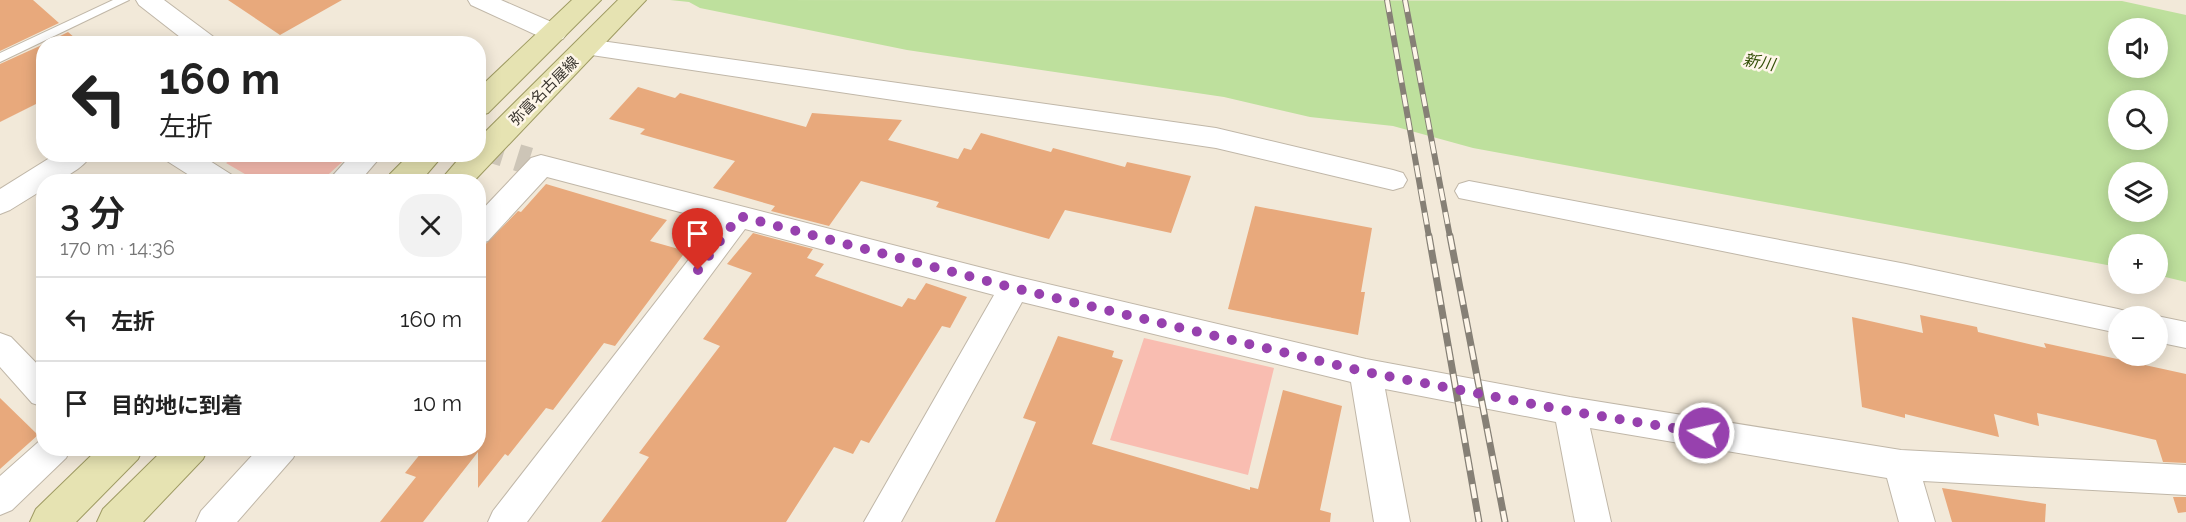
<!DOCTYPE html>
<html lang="ja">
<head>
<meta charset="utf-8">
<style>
  :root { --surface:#fff; --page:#f2f2f2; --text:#222; --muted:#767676; --line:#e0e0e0 }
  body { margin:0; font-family:Raleway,"Noto Sans JP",sans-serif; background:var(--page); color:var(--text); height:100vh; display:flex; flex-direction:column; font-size:22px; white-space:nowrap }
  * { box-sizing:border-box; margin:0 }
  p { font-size:20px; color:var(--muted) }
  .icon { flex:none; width:33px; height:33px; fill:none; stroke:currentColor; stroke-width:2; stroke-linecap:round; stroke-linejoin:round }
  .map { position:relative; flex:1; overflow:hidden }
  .side { position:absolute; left:36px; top:174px; width:450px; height:282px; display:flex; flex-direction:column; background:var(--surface); border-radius:24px; box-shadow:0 3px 15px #0003 }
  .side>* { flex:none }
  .banner { position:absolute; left:36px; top:36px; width:450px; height:126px; border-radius:24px; box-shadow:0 3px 15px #0003; background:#fff; color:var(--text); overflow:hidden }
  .fabs { position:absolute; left:2108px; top:18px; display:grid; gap:12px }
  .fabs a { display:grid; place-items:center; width:60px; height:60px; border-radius:50%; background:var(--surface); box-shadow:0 3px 15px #0003; font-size:30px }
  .pin { position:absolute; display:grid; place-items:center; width:51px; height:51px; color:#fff; margin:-62px -26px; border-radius:50% 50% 50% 0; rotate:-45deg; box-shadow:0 0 6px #0007 }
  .pin .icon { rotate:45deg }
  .me { position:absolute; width:66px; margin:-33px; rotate:279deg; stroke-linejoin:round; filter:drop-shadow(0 0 4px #0008) }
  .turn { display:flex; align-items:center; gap:21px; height:126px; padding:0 24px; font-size:27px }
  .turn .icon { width:78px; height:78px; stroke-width:2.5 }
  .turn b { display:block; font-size:42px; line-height:51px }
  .round { display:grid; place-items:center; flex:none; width:63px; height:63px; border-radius:24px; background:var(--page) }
  .overview { display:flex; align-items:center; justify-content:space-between; height:102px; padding:0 24px }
  h1 { font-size:36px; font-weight:600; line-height:45px }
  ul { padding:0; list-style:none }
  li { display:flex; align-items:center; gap:18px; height:84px; padding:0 24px; border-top:2px solid var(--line) }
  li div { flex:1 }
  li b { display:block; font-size:22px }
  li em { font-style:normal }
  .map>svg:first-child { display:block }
</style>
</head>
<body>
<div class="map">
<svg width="2186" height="522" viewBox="0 0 2186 522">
  <rect width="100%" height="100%" fill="#f2e9d9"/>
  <path fill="#f9bdb1" d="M239 155V154L350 155 320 182 257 181 226 163Z
    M1144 338 1274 368 1248 475 1110 440Z"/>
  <path fill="#bee09d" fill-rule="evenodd" d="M670 0 2122 1 2186 15V282L2157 275V244H2118V267L1473 148 1393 126 1310 117 1224 97 907 50 700 8 689 2ZM2118 28H2157V68H2118ZM2118 100H2157V140H2118ZM2118 172H2157V212H2118Z"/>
  <path fill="#e8a97c" d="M0 0H33L59 23 0 51Z
    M228 0H342L280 35Z
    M68 32 82 44H44Z
    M44 44V100L0 122V64Z
    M638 87 675 98 680 93 806 127 812 113 902 120 888 140 958 159 964 148 971 150 981 133 1051 152 1053 148 1125 167 1127 162 1191 176 1171 233 1065 210 1049 239 936 207 939 202 861 181 829 226 771 211 775 206 713 188 735 161 640 134 645 129 609 119Z
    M546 184 667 220 650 241 686 251 615 346 604 343 553 410 546 408 508 456 505 454 478 488V452L423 522H380L416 477 405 473 425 448H478V287L485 280 478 277V252L518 211 521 212Z
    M1255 206 1372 228 1361 292H1365L1358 335 1228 309Z
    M753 233 813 249 807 258 824 264 815 276 902 307 908 298 915 300 926 283 967 297 950 328 942 326 869 443 861 440 853 454 834 447 786 522H601L649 457 639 453 720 346 703 339 752 273 727 264Z
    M1920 315 1977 327 1978 332 2046 348 2044 343 2186 374V463L2163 462 2156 440 2037 413 2039 426 1994 414 1999 437 1905 414V418L1862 407 1852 317 1923 333Z
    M1058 336 1114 351 1112 357 1123 360 1092 444 1250 490V487L1258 489 1283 390 1342 406 1320 510 1331 513 1330 522H995L1036 422 1023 418Z
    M0 398 38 435 0 469Z
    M1942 488 2046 504 2045 522H1952Z
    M2173 497H2186V512L2178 513Z"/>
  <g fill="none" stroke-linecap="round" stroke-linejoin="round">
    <path stroke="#cdc5b7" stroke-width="27" stroke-dasharray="27 14" stroke-linecap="butt" d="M478 145 529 161"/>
    <defs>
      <path id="lane" d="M113 0H129L0 62V53Z"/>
      <path id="street" d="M136 0H164L215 38 218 44H189L139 5Z
        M468 0H501L563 27 567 33 563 39 554 41 545 39 471 5Z
        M587 39 1216 128 1393 170 1403 173 1407 180 1403 187 1393 190 1216 148 578 53 574 47 578 41Z
        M56 154H92C83 169 60 182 44 182V189L10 210 0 214V189Z
        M163 154H199L232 175 236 182H200L167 161Z
        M352 154H383L359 182H327Z
        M541 155 1014 276 1366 359 1570 397 1901 450 2186 465V495L1923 481 1935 522H1899L1887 478 1590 428 1611 522H1575L1556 422 1385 389 1410 522H1374L1351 382 1022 302 901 522H864L994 295 745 229 527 522H488L493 511 718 222 547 177 488 241 478 244V214L531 158Z
        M1469 181 1906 264 2118 309 2129 312 2131 316H2118V333L1906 288 1459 198 1455 191 1459 184Z
        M2157 316 2186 322V348L2157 342Z
        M0 333 11 337 44 371V407L32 403 0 367Z
        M44 437V448H71L66 458 12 510 0 515V476Z
        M259 448H298L293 458 237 522H196L201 511Z"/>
      <path id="primary" d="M572 0H601L488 113 478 116V89Z
        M618 0H646L473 182H439L463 154H478V139Z
        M410 154H444L420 182H386L390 174Z
        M99 448H143L138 459 76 522H30L36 509Z
        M165 448H208L203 459 143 522H97L103 509Z"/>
    </defs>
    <use href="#lane" stroke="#c0b7a8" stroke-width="2"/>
    <use href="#street" stroke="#c0b7a8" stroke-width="2"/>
    <use href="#primary" stroke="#9f9b63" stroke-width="2"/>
    <use href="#lane" fill="#fff" fill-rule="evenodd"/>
    <use href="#street" fill="#fff" fill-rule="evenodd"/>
    <use href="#primary" fill="#e6e3b2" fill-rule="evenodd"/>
    <defs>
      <path id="rail-far1" d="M1387 0 1429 237
        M1405 0 1450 237"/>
      <path id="rail" d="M1429 236 1479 522
        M1450 236 1505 522"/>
    </defs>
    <use href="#rail-far1" stroke="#868076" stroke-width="6"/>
    <use href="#rail" stroke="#868076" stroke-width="7"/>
    <use href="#rail-far1" stroke="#fef6e9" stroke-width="4" stroke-dasharray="12" stroke-linecap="butt"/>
    <use href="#rail" stroke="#fef6e9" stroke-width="4.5" stroke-dasharray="14" stroke-linecap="butt"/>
  </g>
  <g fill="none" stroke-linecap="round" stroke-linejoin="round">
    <path stroke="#9741ae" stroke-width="10" stroke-dasharray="0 18" d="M698 270 739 216 1014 288 1366 372 1569 411 1704 433"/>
  </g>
  <g text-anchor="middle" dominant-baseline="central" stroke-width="5" stroke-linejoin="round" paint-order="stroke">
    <g font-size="15" fill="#3a3630" stroke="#fef6e9">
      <text transform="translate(544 91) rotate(-45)">弥富名古屋線</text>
    </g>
    <g font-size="16" font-style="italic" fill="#345008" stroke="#fef6e9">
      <text transform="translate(1759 62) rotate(10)">新川</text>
    </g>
  </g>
</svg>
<div class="fabs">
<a><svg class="icon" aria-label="sound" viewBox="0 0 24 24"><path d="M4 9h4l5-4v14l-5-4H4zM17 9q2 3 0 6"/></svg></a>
<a><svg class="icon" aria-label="search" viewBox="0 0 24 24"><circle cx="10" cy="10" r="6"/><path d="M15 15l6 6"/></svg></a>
<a><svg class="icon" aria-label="layers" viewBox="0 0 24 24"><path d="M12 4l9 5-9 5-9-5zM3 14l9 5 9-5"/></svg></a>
<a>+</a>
<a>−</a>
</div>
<div class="pin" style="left:698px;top:270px;background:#d93025"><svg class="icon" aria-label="arrive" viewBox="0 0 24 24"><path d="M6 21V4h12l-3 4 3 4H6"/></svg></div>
<svg class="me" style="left:1704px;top:433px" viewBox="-20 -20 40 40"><circle r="17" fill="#9741ae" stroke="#fff" stroke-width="3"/><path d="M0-11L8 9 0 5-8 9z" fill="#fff"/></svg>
<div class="banner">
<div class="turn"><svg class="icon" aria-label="left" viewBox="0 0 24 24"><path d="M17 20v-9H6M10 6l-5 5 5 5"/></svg><div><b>160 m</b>左折</div></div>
</div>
<section class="side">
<div class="overview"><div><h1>3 分</h1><p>170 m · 14:36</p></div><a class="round"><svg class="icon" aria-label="close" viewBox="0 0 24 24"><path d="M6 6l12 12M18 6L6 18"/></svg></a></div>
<ul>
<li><svg class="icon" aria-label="left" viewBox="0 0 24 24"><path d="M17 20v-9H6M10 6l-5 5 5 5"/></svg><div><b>左折</b></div><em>160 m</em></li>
<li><svg class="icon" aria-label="arrive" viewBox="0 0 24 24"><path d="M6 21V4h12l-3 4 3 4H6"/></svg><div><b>目的地に到着</b></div><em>10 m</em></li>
</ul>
</section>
</div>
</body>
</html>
